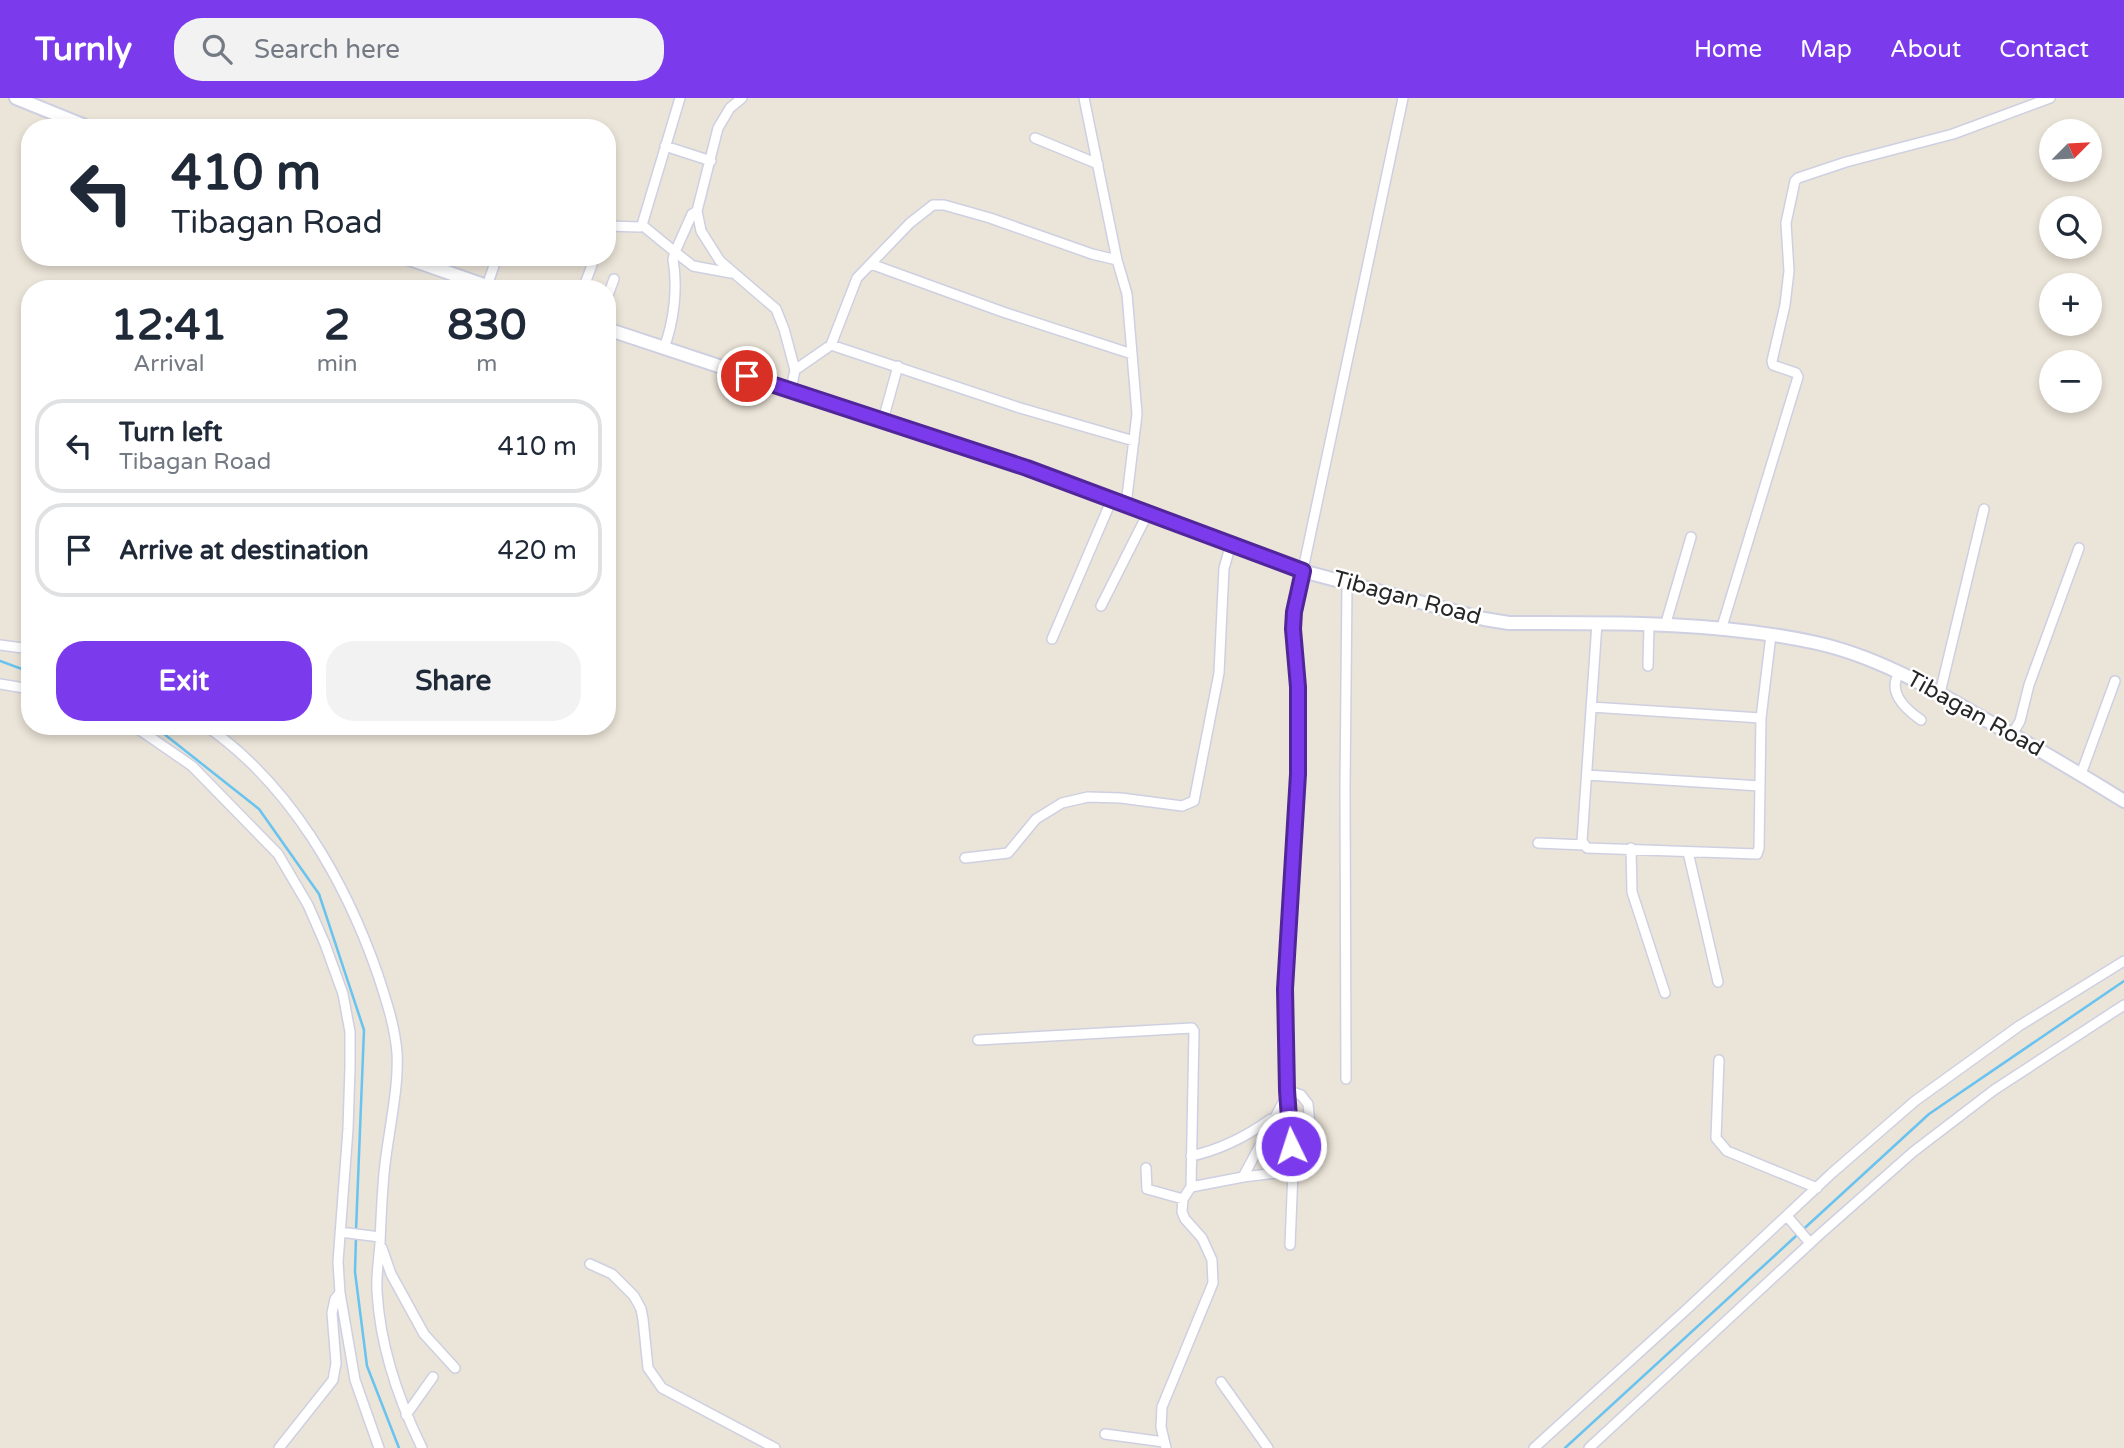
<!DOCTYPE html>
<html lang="en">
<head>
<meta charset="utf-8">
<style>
  :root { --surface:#fff; --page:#f2f2f3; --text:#1f2937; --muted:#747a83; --line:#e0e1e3; --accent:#7c3aed }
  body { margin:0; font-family:"Varela Round",sans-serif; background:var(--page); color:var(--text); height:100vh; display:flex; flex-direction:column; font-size:26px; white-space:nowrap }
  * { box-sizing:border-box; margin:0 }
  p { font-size:23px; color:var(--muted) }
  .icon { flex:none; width:38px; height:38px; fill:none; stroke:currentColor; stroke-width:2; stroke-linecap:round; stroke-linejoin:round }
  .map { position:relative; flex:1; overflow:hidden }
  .side { position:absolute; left:21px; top:182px; width:595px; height:455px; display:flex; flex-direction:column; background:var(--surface); border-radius:28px; box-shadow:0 4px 10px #0003 }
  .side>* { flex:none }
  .banner { position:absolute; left:21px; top:21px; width:595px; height:147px; border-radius:28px; box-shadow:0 4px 10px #0003; background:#fff; color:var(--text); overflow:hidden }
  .needle { width:46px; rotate:66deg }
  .fabs { position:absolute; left:2039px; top:21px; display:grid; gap:14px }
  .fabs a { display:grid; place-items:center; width:63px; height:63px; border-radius:50%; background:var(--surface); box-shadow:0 4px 10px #0003; font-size:35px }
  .pin { position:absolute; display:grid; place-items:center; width:60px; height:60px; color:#fff; margin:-30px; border:4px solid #fff; border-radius:50%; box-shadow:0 2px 7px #0007 }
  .me { position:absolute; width:77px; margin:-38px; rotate:356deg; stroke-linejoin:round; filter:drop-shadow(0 0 5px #0008) }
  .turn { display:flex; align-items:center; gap:24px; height:147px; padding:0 35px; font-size:32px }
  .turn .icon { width:91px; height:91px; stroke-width:2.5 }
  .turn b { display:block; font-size:49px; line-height:60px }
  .eta { display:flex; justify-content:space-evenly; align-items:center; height:119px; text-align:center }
  .eta b { font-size:42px; font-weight:700; line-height:49px }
  .cta { display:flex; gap:14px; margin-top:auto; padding:14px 35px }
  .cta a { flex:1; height:80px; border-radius:28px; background:var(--accent); color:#fff; font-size:28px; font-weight:700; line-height:80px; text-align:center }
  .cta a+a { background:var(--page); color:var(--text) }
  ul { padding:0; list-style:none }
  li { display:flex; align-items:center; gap:21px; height:94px; margin:0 14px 10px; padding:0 21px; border:4px solid var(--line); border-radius:28px }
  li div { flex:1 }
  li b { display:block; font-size:26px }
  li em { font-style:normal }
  header { display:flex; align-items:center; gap:42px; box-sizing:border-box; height:98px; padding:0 35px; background:var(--accent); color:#fff }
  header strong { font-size:33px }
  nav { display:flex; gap:38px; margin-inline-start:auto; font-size:24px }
  .search { width:490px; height:63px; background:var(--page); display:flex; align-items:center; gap:18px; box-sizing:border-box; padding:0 24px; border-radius:28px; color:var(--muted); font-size:26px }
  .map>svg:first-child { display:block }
</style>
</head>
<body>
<header>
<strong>Turnly</strong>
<div class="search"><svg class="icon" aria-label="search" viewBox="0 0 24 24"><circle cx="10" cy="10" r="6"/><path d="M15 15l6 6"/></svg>Search here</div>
<nav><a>Home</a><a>Map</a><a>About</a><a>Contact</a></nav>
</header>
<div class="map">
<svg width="2124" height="1350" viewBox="0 0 2124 1350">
  <rect width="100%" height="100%" fill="#ebe4d8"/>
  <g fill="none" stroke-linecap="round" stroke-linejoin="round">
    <path stroke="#68c3f0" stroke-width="2.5" d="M0 563 30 574
      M154 628 259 711 319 796 364 932 356 1132
      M356 1139 355 1174 367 1268 399 1350
      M1565 1350 1929 1016 2124 883"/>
    <defs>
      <path id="street" d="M742 0 730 10 718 30 697 113 701 133 720 163 776 211 784 231 795 272 791 292
        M1084 0 1117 162 1127 196 1137 316 1126 407
        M1035 40 1098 66
        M665 48 711 63
        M697 113 692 116 675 154 693 168 731 175
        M642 127 675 154 673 161C678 190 674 223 664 250
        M607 128 640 129 642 127 680 0
        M871 166 1003 214 1132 256
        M487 188 497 159
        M583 191 592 167
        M607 200 614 181
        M831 247 1017 309 1134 343
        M795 272 831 247 857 180 910 125 933 107H944L990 120 1092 156 1117 162
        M883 322 898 268
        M1101 508 1148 415
        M1597 525 1582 743 1587 750 1757 756 1759 750 1761 620 1771 537
        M1665 528 1691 439
        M1721 532 1798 279 1796 275 1773 267 1772 263 1785 207 1789 173 1786 125 1795 83 1798 80 1846 64 1953 36 2050 0
        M1052 541 1112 401
        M0 547 30 551
        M1648 568 1649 527
        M1900 574C1886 593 1905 611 1921 622
        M0 586 30 591
        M1940 595 1984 411
        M1591 609 1761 620
        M134 628 192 668 278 756 308 807 325 846 343 896 350 934V969L348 1031 338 1164 340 1195 355 1282 379 1350
        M206 628C290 686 345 782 378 877 386 902 395 928 397 955 399 988 389 1032 385 1066 382 1092 381 1119 380 1145 379 1161 376 1177 377 1193 380 1248 398 1301 422 1350
        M2012 637 2020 623 2029 587 2079 450
        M2081 676 2115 583
        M1587 677 1760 688
        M1538 745 1584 747
        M1631 750 1632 794 1665 895
        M1688 754 1718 884
        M965 760 1008 755 1036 721 1062 705 1088 699 1121 700 1182 708 1194 703 1219 575 1224 470 1231 446
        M978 942 1192 930 1194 933 1191 1089
        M1719 962 1716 1040 1727 1053 1817 1090
        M1346 981 1345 689 1347 485
        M1287 998 1293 1073 1290 1147
        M1191 1058C1220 1052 1247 1038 1271 1021
        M1146 1070 1147 1091 1183 1101
        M1243 1079 1293 1073 1314 1067 1308 1006 1301 997 1287 992
        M1787 1118 1810 1145
        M340 1134 380 1139
        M382 1150 391 1176 424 1236 455 1270
        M590 1166 612 1176 634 1198 641 1211 643 1221 648 1270 662 1290 775 1350
        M1221 1284 1268 1350
        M406 1317 433 1279
        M1105 1336 1164 1344
        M279 1350 333 1282 336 1265 332 1215 335 1201 340 1195
        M1166 1350 1161 1329 1162 1309 1213 1185 1212 1162 1202 1140 1185 1121 1182 1114 1183 1101 1191 1089 1243 1079 1287 997 1285 891 1298 676V589L1293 544 1294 514 1403 0
        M1534 1350 1687 1211 1832 1075 1915 1003 2019 928 2124 863
        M1589 1350 1818 1138 1913 1054 1994 992 2124 907"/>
      <path id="secondary" d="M16 0 90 30
        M404 159 495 191
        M607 231 1027 370 1302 473 1484 521 1509 525C1609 525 1713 523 1812 544 1875 557 1931 590 1986 622 2033 648 2079 675 2124 703"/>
    </defs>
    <use href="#street" stroke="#ced0e1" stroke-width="12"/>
    <use href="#secondary" stroke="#ced0e1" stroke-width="16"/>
    <use href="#street" stroke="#fff" stroke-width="9"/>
    <use href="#secondary" stroke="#fff" stroke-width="12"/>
  </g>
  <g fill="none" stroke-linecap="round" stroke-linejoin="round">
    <defs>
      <path id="route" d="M747 278 1027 370 1303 473 1294 514 1293 531 1298 589V676L1285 891 1287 992 1291 1048"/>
    </defs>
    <use href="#route" stroke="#51269a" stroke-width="18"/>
    <use href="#route" stroke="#7c3aed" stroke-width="12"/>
  </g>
  <g text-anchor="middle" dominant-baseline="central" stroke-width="5" stroke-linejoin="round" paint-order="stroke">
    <g font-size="23" fill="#272727" stroke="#fff">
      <text transform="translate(1407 500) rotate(15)">Tibagan Road</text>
      <text transform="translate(1975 616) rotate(29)">Tibagan Road</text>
    </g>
  </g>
</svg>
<div class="fabs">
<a><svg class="needle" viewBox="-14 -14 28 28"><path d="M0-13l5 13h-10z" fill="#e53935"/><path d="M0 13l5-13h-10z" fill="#747a83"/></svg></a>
<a><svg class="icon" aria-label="search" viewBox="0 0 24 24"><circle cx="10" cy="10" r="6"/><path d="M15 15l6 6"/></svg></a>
<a>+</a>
<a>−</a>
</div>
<div class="pin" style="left:747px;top:278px;background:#d93025"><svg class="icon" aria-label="arrive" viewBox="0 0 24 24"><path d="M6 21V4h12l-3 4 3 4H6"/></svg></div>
<svg class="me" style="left:1291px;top:1048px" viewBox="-20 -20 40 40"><circle r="17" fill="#7c3aed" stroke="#fff" stroke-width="3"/><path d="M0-11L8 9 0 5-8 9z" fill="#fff"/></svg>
<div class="banner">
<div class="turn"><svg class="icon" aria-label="left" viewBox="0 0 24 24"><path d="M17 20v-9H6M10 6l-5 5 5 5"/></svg><div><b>410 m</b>Tibagan Road</div></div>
</div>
<section class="side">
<div class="eta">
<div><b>12:41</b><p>Arrival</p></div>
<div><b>2</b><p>min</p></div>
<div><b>830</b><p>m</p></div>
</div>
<ul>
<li><svg class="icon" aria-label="left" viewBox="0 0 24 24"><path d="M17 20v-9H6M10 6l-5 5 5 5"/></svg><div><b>Turn left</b><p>Tibagan Road</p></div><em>410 m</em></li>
<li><svg class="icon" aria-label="arrive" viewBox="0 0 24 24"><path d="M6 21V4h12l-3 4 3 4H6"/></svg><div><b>Arrive at destination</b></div><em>420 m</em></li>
</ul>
<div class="cta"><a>Exit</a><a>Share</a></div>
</section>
</div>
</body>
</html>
